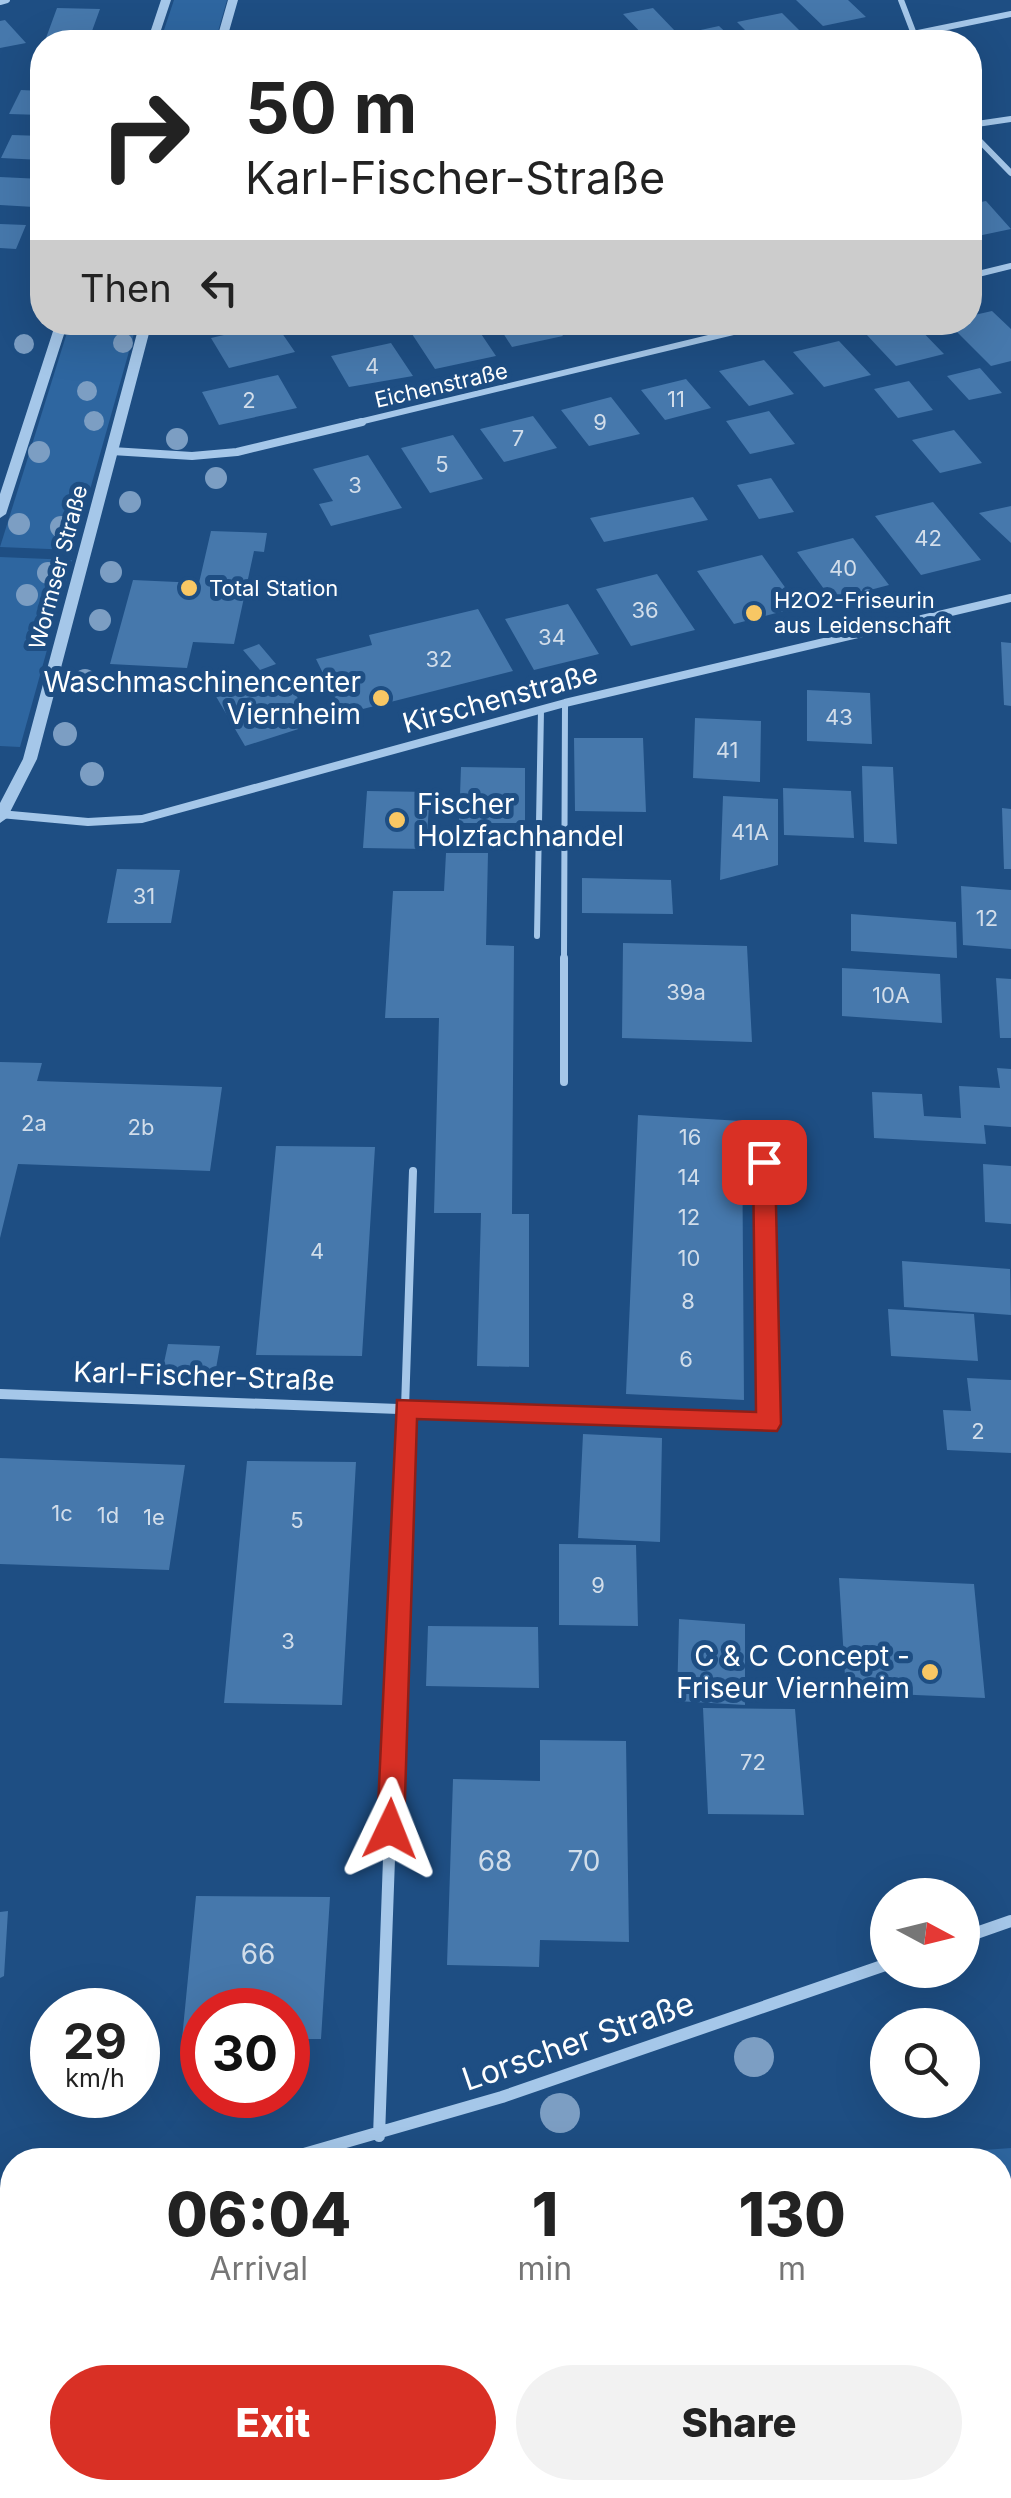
<!DOCTYPE html>
<html lang="en">
<head>
<meta charset="utf-8">
<style>
  :root { --surface:#fff; --page:#f2f2f2; --text:#222; --muted:#767676; --accent:#d93025 }
  body { margin:0; font-family:Inter,sans-serif; background:var(--page); color:var(--text); height:100vh; display:flex; flex-direction:column; font-size:38px; white-space:nowrap }
  * { box-sizing:border-box; margin:0 }
  p { font-size:32px; color:var(--muted) }
  .icon { flex:none; width:55px; height:55px; fill:none; stroke:currentColor; stroke-width:2; stroke-linecap:round; stroke-linejoin:round }
  .map { position:relative; flex:1; overflow:hidden }
  .panel { position:absolute; left:0px; top:2148px; width:1012px; height:352px; display:flex; flex-direction:column; background:var(--surface); border-radius:40px 40px 0 0; box-shadow:0 10px 40px #0002 }
  .panel>* { flex:none }
  .guide { position:absolute; left:30px; top:30px; width:952px; height:305px; border-radius:40px; box-shadow:0 10px 40px #0002; background:#fff; color:var(--text); overflow:hidden }
  .needle { width:65px; rotate:97deg }
  .controls { position:absolute; left:870px; top:1878px; display:grid; gap:20px }
  .controls a { display:grid; place-items:center; width:110px; height:110px; border-radius:50%; background:var(--surface); box-shadow:0 10px 40px #0002; font-size:50px }
  .speed { position:absolute; left:30px; top:1988px; display:flex; gap:20px; font-size:50px; font-weight:700; text-align:center }
  .speed>* { display:grid; place-content:center; width:130px; height:130px; border-radius:50%; background:var(--surface); box-shadow:0 10px 40px #0002; line-height:1 }
  .speed small { font-size:25px; font-weight:400 }
  .speed .limit { border:15px solid #d22; background:#fff; color:#111 }
  .pin { position:absolute; display:grid; place-items:center; width:85px; height:85px; color:#fff; margin:-42px; border-radius:20px; box-shadow:0 5px 15px #0006 }
  .me { position:absolute; width:110px; margin:-55px; rotate:2deg; stroke-linejoin:round; filter:drop-shadow(0 0 8px #0008) }
  .turn { display:flex; align-items:center; gap:35px; height:210px; padding:0 50px; font-size:45px }
  .turn .icon { width:130px; height:130px; stroke-width:2.5 }
  .turn b { display:block; font-size:70px; line-height:85px }
  .then { display:flex; align-items:center; height:95px; padding:0 50px; background:#0003; gap:20px; font-size:38px }
  .eta { display:flex; justify-content:space-evenly; align-items:center; height:170px; text-align:center }
  .eta b { font-size:60px; font-weight:800; line-height:70px }
  .button { display:flex; gap:20px; margin-top:auto; padding:20px 50px }
  .button a { flex:1; height:115px; border-radius:60px; background:var(--accent); color:#fff; font-size:40px; font-weight:800; line-height:115px; text-align:center }
  .button a+a { background:var(--page); color:var(--text) }
  .map>svg:first-child { display:block }
</style>
</head>
<body>
<div class="map">
<svg width="1011" height="2498" viewBox="0 0 1011 2498">
  <rect width="100%" height="100%" fill="#1e4e83"/>
  <path fill="#2e66a0" d="M174 0H227L215 42H160Z
    M70 323H137L73 550 0 547Z
    M0 557 72 560 20 747 0 746Z
    M1011 2148V2498H0V2315L12 2314V2488H1000V2160H847Z"/>
  <path fill="#4678ac" d="M796 0H848L866 17 823 26Z
    M57 8 100 9 88 42H53L54 39 46 38Z
    M653 8 675 31 645 37 623 14Z
    M782 13 802 33 757 42 737 22Z
    M5 20 26 43 0 48V21Z
    M719 26 736 42H680L673 36Z
    M21 90 42 91V115L9 114Z
    M12 135 42 136V160L1 158Z
    M0 177 42 179 34 207 0 205Z
    M986 201 1011 229 973 237 970 204Z
    M0 224 26 225 16 249 0 248Z
    M992 311 1011 329V361L991 366 947 322H970V316Z
    M473 322 496 356 435 369 412 334Z
    M496 322H554L563 336 512 347Z
    M913 322 944 354 896 366 866 334Z
    M275 323 295 352 229 368 211 338Z
    M839 341 871 375 824 387 793 352Z
    M391 343 413 376 349 387 331 356Z
    M764 360 794 394 749 406 719 371Z
    M980 368 1002 393 969 400 947 376Z
    M278 375 297 408 219 425 202 392Z
    M686 379 711 408 665 420 641 390Z
    M909 381 933 410 898 418 874 389Z
    M611 397 640 434 589 446 561 410Z
    M769 411 795 444 750 454 726 421Z
    M533 416 557 448 504 462 480 429Z
    M954 430 982 463 940 473 912 440Z
    M453 435 483 479 430 493 401 448Z
    M368 455 402 508 331 526 319 504 333 501 313 469Z
    M771 478 794 512 759 519 737 485Z
    M693 497 708 520 604 542 590 518Z
    M933 502 981 560 921 575 875 516Z
    M1011 506V543L979 513Z
    M211 531 267 533 264 552 254 551 234 644 193 642 187 668 110 664 133 580 199 583Z
    M853 538 889 585 832 600 797 552Z
    M762 555 799 607 734 624 697 571Z
    M657 574 695 630 631 646 596 589Z
    M568 604 599 654 534 670 505 619Z
    M478 609 513 671 343 714 316 659 372 645 369 635Z
    M1001 642 1011 643V706L1004 705Z
    M259 644 276 664 260 670 243 650Z
    M282 673 314 724 245 746 214 693Z
    M807 690 870 693 872 744 807 741Z
    M695 718 761 721 760 782 693 778Z
    M574 738H643L646 812 575 811Z
    M862 766 893 767 897 844 864 842Z
    M461 767 525 768V823H459Z
    M783 788 851 791 854 838 784 835Z
    M367 791 430 792 426 849 363 848Z
    M723 796 778 799V865L720 880Z
    M1002 808 1011 809V869H1004Z
    M446 853H488L486 945 514 946 512 1214H529V1367L477 1366 481 1213H434L439 1018H385L393 891H444Z
    M117 869 180 870 171 923H107Z
    M582 878 671 880 673 914 582 913Z
    M961 886 1011 890V949L963 945Z
    M851 914 956 922 957 958 851 951Z
    M623 943 747 946 752 1042 622 1038Z
    M842 968 940 974 942 1023 842 1016Z
    M996 978 1011 979V1038H1000Z
    M0 1062 42 1063 37 1081 222 1087 210 1171 18 1164 0 1238Z
    M997 1068 1011 1069V1127L984 1125 986 1144 874 1138 872 1092 922 1094 924 1116 961 1118 959 1086 1000 1088Z
    M638 1115 742 1121 744 1400 626 1394Z
    M276 1146 375 1147 362 1356 256 1355Z
    M983 1164 1011 1166V1224L985 1222Z
    M902 1261 1010 1269 1011 1315 904 1307Z
    M888 1309 974 1314 978 1361 891 1356Z
    M168 1344 220 1346 215 1374 162 1372Z
    M967 1378 1011 1380V1453L947 1450 943 1410 971 1411Z
    M583 1434 662 1438 660 1542 578 1538Z
    M0 1458 185 1465 169 1570 0 1564Z
    M247 1461 356 1462 342 1705 224 1703Z
    M559 1544 636 1545 638 1626 559 1625Z
    M839 1578 974 1584 985 1698 846 1692Z
    M679 1619 745 1624V1705L677 1701Z
    M428 1626 538 1627 539 1688 426 1686Z
    M703 1708 795 1709 804 1815 708 1814Z
    M540 1740 626 1741 629 1942 540 1940 539 1967 447 1965 453 1779 540 1781Z
    M196 1896 330 1897 321 2039H288V2010H202V2039H182Z
    M8 1911 4 1976 0 1978V1912Z"/>
  <g fill="none" stroke-linecap="round" stroke-linejoin="round">
    <path stroke="#a5c7e9" stroke-width="6" d="M537 936 541 710
      M564 960 565 703"/>
    <path stroke="#a5c7e9" stroke-width="8" d="M564 1082V958
      M405 1408 413 1171"/>
    <path stroke="#a5c7e9" stroke-width="6" d="M901 0 914 34
      M0 2 7 0
      M874 42 1011 14
      M970 125 1011 119
      M970 131 1011 173
      M970 276 1011 266
      M351 424 775 322"/>
    <path stroke="#a5c7e9" stroke-width="8" d="M112 451 192 456 237 452 362 422
      M0 814 88 822 142 819 565 703 1011 598"/>
    <path stroke="#a5c7e9" stroke-width="10" d="M0 1394 768 1423 764 1162
      M397 1639 405 1408"/>
    <path stroke="#a5c7e9" stroke-width="12" d="M962 1938 1011 1921
      M379 2136 397 1637
      M283 2160 502 2097 888 1964
      M0 2218 12 2216"/>
    <path fill="#a5c7e9" fill-rule="evenodd" d="M161 0H171L157 42H147Z
      M228 0H238L226 42H216Z
      M56 322H68L6 514 0 518V494Z
      M140 322H152L37 759 7 818 0 823V803L23 759Z"/>
  </g>
  <g fill="#7c9ec3">
    <circle cx="123" cy="343" r="10"/>
    <circle cx="24" cy="344" r="10"/>
    <circle cx="87" cy="391" r="10"/>
    <circle cx="94" cy="421" r="10"/>
    <circle cx="177" cy="439" r="11"/>
    <circle cx="39" cy="452" r="11"/>
    <circle cx="216" cy="478" r="11"/>
    <circle cx="130" cy="502" r="11"/>
    <circle cx="19" cy="524" r="11"/>
    <circle cx="61" cy="527" r="11"/>
    <circle cx="111" cy="572" r="11"/>
    <circle cx="48" cy="573" r="11"/>
    <circle cx="27" cy="595" r="11"/>
    <circle cx="100" cy="620" r="11"/>
    <circle cx="85" cy="681" r="12"/>
    <circle cx="65" cy="734" r="12"/>
    <circle cx="92" cy="774" r="12"/>
    <circle cx="754" cy="2057" r="20"/>
    <circle cx="560" cy="2113" r="20"/>
  </g>
  <path fill="#d93025" stroke="#8d1f18" stroke-width="2.5" d="M764 1153 775 1162 781 1424 777 1431 417 1419 404 1829 400 1839 390 1843 381 1839 377 1829 397 1400 756 1412 753 1162Z"/>
  <g fill="#f8c764" stroke="#1e4e83" stroke-width="4">
    <circle cx="189" cy="588" r="10"/>
    <circle cx="754" cy="613" r="10"/>
    <circle cx="381" cy="698" r="10"/>
    <circle cx="397" cy="820" r="10"/>
    <circle cx="930" cy="1672" r="10"/>
  </g>
  <g text-anchor="middle" dominant-baseline="central" stroke-width="10" stroke-linejoin="round" paint-order="stroke">
    <g font-size="22" fill="#d1ddea">
      <text x="372" y="366">4</text>
      <text x="676" y="399">11</text>
      <text x="249" y="400">2</text>
      <text x="600" y="422">9</text>
      <text x="518" y="438">7</text>
      <text x="442" y="464">5</text>
      <text x="355" y="485">3</text>
      <text x="928" y="538">42</text>
      <text x="843" y="568">40</text>
      <text x="645" y="610">36</text>
      <text x="552" y="637">34</text>
      <text x="439" y="659">32</text>
      <text x="839" y="717">43</text>
      <text x="727" y="750">41</text>
      <text x="750" y="832">41A</text>
      <text x="144" y="896">31</text>
      <text x="987" y="918">12</text>
      <text x="686" y="992">39a</text>
      <text x="891" y="995">10A</text>
      <text x="34" y="1123">2a</text>
      <text x="141" y="1127">2b</text>
      <text x="690" y="1137">16</text>
      <text x="689" y="1177">14</text>
      <text x="689" y="1217">12</text>
      <text x="317" y="1251">4</text>
      <text x="689" y="1258">10</text>
      <text x="688" y="1301">8</text>
      <text x="686" y="1359">6</text>
      <text x="978" y="1431">2</text>
      <text x="62" y="1513">1c</text>
      <text x="108" y="1515">1d</text>
      <text x="154" y="1517">1e</text>
      <text x="297" y="1520">5</text>
      <text x="598" y="1585">9</text>
      <text x="288" y="1641">3</text>
      <text x="753" y="1762">72</text>
    </g>
    <g font-size="22" fill="#fff" stroke="#1e4e83">
      <text transform="translate(441 385) rotate(-13)">Eichenstraße</text>
      <text transform="translate(58 567) rotate(-75)">Wormser Straße</text>
    </g>
    <g font-size="22" fill="#fff" stroke="#1e4e83" text-anchor="start">
      <text x="209" y="588">Total Station</text>
      <text x="774" y="600">H2O2-Friseurin<tspan x="774" dy="25">aus Leidenschaft</tspan></text>
    </g>
    <g font-size="28" fill="#fff" stroke="#1e4e83" text-anchor="end">
      <text x="361" y="682">Waschmaschinencenter<tspan x="361" dy="32">Viernheim</tspan></text>
      <text x="417" y="804" text-anchor="start">Fischer<tspan x="417" dy="32">Holzfachhandel</tspan></text>
      <text x="910" y="1656">C &amp; C Concept -<tspan x="910" dy="32">Friseur Viernheim</tspan></text>
    </g>
    <g font-size="28" fill="#fff" stroke="#1e4e83">
      <text transform="translate(500 698) rotate(-15)">Kirschenstraße</text>
      <text transform="translate(204 1376) rotate(2)">Karl-Fischer-Straße</text>
    </g>
    <g font-size="28" fill="#d1ddea">
      <text x="495" y="1861">68</text>
      <text x="584" y="1861">70</text>
      <text x="258" y="1954">66</text>
    </g>
    <g font-size="32" fill="#fff" stroke="#1e4e83">
      <text transform="translate(578 2041) rotate(-19)">Lorscher Straße</text>
    </g>
  </g>
</svg>
<div class="controls">
<a><svg class="needle" viewBox="-14 -14 28 28"><path d="M0-13l5 13h-10z" fill="#e53935"/><path d="M0 13l5-13h-10z" fill="#767676"/></svg></a>
<a><svg class="icon" aria-label="search" viewBox="0 0 24 24"><circle cx="10" cy="10" r="6"/><path d="M15 15l6 6"/></svg></a>
</div>
<div class="speed"><div>29<small>km/h</small></div><div class="limit">30</div></div>
<div class="pin" style="left:764px;top:1162px;background:#d93025"><svg class="icon" aria-label="arrive" viewBox="0 0 24 24"><path d="M6 21V4h12l-3 4 3 4H6"/></svg></div>
<svg class="me" style="left:390px;top:1829px" viewBox="-20 -20 40 40"><path d="M0-17L14 15 0 8-14 15z" fill="#d93025" stroke="#fff" stroke-width="4"/></svg>
<div class="guide">
<div class="turn"><svg class="icon" aria-label="right" viewBox="0 0 24 24"><path d="M7 20v-9h11M14 6l5 5-5 5"/></svg><div><b>50 m</b>Karl-Fischer-Straße</div></div>
<div class="then">Then<svg class="icon" aria-label="left" viewBox="0 0 24 24"><path d="M17 20v-9H6M10 6l-5 5 5 5"/></svg></div>
</div>
<section class="panel">
<div class="eta">
<div><b>06:04</b><p>Arrival</p></div>
<div><b>1</b><p>min</p></div>
<div><b>130</b><p>m</p></div>
</div>
<div class="button"><a>Exit</a><a>Share</a></div>
</section>
</div>
</body>
</html>
